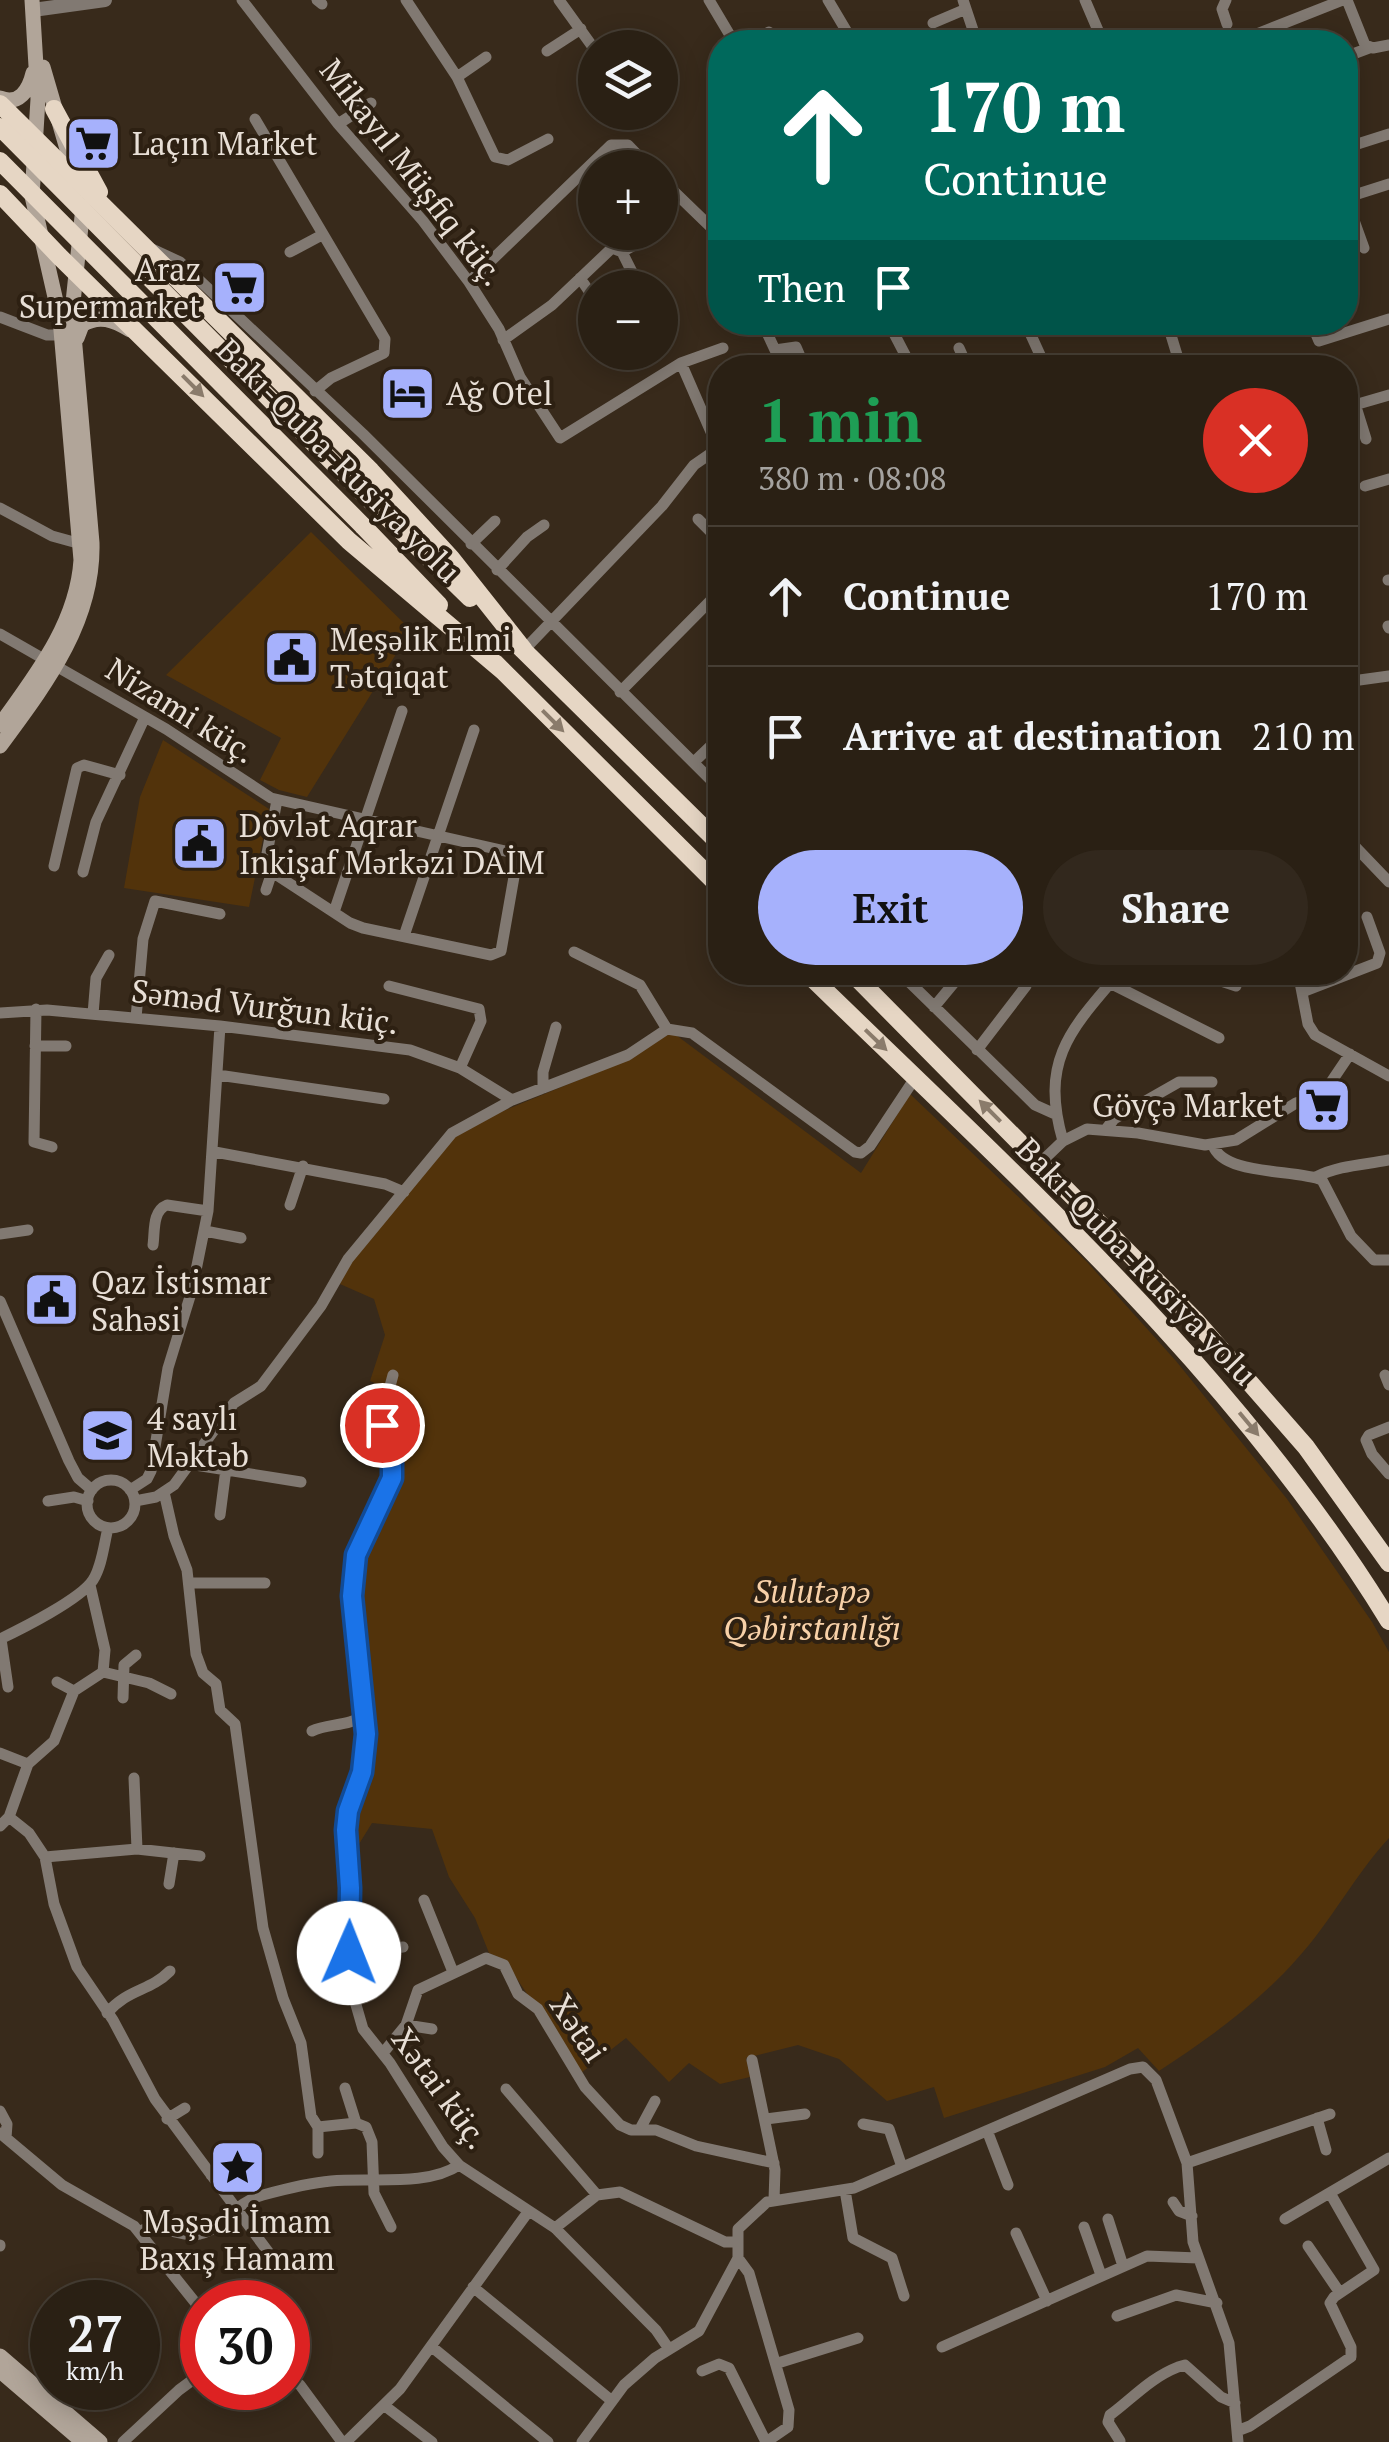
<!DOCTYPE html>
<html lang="en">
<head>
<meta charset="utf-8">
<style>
  :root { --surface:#2a2014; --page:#32281d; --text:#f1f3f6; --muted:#a5a3a0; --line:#463e34; --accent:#a6b1fc }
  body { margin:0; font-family:"PT Serif",serif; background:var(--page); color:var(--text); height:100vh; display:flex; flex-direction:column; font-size:38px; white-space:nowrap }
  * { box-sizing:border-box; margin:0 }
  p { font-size:32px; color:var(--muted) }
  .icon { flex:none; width:55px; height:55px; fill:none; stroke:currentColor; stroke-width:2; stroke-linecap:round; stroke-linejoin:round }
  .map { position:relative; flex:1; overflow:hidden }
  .details { position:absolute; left:708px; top:355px; width:650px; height:630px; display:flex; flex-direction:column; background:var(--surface); border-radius:40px; box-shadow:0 5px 25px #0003,0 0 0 2px var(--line) }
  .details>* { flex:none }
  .guide { position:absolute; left:708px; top:30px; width:650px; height:305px; border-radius:40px; box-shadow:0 5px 25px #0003,0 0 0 2px var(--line); background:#00695c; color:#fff; overflow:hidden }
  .controls { position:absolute; left:578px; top:30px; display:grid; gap:20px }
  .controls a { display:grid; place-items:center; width:100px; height:100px; border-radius:50%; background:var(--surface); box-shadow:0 5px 25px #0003,0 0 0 2px var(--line); font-size:50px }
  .speed { position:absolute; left:30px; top:2280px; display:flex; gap:20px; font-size:50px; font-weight:700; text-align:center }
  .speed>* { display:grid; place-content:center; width:130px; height:130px; border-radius:50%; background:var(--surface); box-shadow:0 5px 25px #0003,0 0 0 2px var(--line); line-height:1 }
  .speed small { font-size:25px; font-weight:400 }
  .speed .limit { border:15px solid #d22; background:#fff; color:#111 }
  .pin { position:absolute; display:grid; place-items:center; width:85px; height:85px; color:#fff; margin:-42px; border:5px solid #fff; border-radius:50%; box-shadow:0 2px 10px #0007 }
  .me { position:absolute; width:110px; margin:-55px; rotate:1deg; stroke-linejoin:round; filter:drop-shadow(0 0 8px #0008) }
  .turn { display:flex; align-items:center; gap:35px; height:210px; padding:0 50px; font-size:45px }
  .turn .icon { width:130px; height:130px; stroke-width:2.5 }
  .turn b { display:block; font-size:70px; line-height:85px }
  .then { display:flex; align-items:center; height:95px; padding:0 50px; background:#0003; gap:20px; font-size:38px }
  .round { display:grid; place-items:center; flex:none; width:105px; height:105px; border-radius:52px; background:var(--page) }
  .summary { display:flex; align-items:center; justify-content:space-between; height:170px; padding:0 50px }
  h1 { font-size:60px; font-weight:800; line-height:75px; color:#1e9e55 }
  .primary-button { display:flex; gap:20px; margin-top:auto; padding:20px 50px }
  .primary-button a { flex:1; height:115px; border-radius:60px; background:var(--accent); color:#111; font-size:40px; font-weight:800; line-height:115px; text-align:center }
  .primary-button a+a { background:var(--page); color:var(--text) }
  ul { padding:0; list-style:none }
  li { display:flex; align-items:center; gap:30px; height:140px; padding:0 50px; border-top:2px solid var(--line) }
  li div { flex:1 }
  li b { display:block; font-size:38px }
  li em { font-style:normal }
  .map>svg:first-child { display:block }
</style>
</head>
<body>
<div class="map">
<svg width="1389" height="2442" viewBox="0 0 1389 2442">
  <rect width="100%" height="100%" fill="#382a1b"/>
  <path fill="#52330b" d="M311 532 411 630 307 797 279 790 260 780 281 738 166 675Z
    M163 740 269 809 249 907 124 888 140 797Z
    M672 1032 861 1173 910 1094 1087 1262 1176 1361 1287 1499 1372 1622 1389 1652V1838C1354 1876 1331 1922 1296 1960 1257 2004 1208 2039 1159 2071L1138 2048 1105 2067 944 2118 934 2087 887 2101 839 2059 798 2045 746 2058 750 2077 720 2084 689 2063 669 2082 626 2038 581 2073 504 1960 489 1953 475 1918 449 1877 432 1829 372 1823 359 1844 350 1842 367 1725 357 1587 369 1530 395 1485 398 1453 384 1422 392 1390 370 1381 385 1335 374 1299 340 1284 351 1260 451 1139 486 1118 632 1058Z"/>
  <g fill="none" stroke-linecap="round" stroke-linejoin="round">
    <path stroke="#817972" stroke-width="11" d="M242 0 338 124 423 221 469 282 499 329 520 377 560 438 681 363 723 348
      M317 0 322 4
      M406 0 457 77 495 157 508 160 548 139
      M559 0 595 50
      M709 0 734 42
      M828 0 853 42
      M963 0 977 42
      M1085 0 1103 42
      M1226 0 1222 9 1227 24
      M1347 0 1365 45 1373 48 1389 45
      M933 23 966 9
      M1249 37 1343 0
      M752 42 769 32
      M1174 42 1177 41
      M547 51 581 29
      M1345 57 1369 48
      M457 77 486 57
      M255 119 385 339 384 353 331 378 315 391
      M338 124 371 103
      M1345 148 1389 134
      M660 178 720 236
      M1345 198 1389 184
      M1346 198 1364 248
      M612 248 614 232
      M152 249 180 262 363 434 720 789
      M290 252 322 235
      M622 252 654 234
      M580 278 595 300
      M469 282 611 145H628L650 168
      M0 317 47 335H62
      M762 322 775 350 796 347 805 368
      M888 322 912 368
      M1025 322 1046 368
      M1167 322 1181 368
      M1311 322 1319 341 1389 319
      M503 340 552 305 612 248 622 252 640 288
      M959 348 968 368
      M681 363 718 448
      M1366 439 1356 407 1358 404 1389 395
      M1365 486 1389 479
      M0 508 52 536 81 544
      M698 519 720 541
      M471 544 495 521
      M497 570 527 537 544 525
      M1388 580H1389
      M1388 626 1389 628
      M0 634 166 729 271 798 518 854 501 951 491 955 363 928 350 923 272 872 266 859 277 800
      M524 650 662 506 694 465 720 447
      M1345 682 1389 676
      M620 692 720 591
      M694 762 720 737
      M1345 836 1389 882
      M54 866 77 768 84 765 120 775
      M83 872 96 822 145 717
      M266 890 272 872
      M334 912 402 711
      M404 936 474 730
      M574 952 640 985 667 1029
      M899 972 1035 1105 1055 1114
      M1088 972 1219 1038
      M1194 972 1236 986
      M1298 972 1308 1024 1315 1035 1389 1076
      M389 986 479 1009 481 1021 460 1068
      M1302 992 1377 963 1380 953 1367 917
      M934 1007 963 972
      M36 1009 34 1142 52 1147
      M0 1013 47 1010 220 1026 410 1050 460 1068 512 1100
      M93 1014 96 978 109 955
      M136 1018 143 939 155 901 220 914
      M667 1029 692 1033 855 1152 861 1153 870 1146 915 1078
      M35 1046H66
      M977 1050 1026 986
      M218 1075 384 1099
      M543 1088V1072L556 1027
      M1107 1128 1114 1119 1179 1082H1212
      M1063 1141C1040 1061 1069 1031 1120 972
      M1213 1145C1223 1176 1296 1169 1322 1180L1351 1236 1374 1260H1389
      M215 1152 385 1184 404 1192
      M1041 1162 1063 1141 1087 1129 1138 1133 1205 1145 1236 1140 1296 1103 1323 1094 1350 1054
      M1316 1177C1340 1165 1364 1165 1389 1160
      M290 1205 303 1166
      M205 1231 241 1238
      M0 1234 28 1230
      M153 1245C155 1231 152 1211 167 1205L208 1211
      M0 1301 69 1461 78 1478 92 1490
      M1385 1375 1389 1385
      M1389 1427 1369 1435 1366 1440 1372 1454 1389 1474
      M189 1464 301 1482
      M87 1504a24 24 0 1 1 48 0a24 24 0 1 1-48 0Z
      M130 1490 147 1479 151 1471 168 1368 192 1290 208 1211 220 1026
      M164 1492 174 1536 187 1570 196 1654 203 1673 216 1684 220 1710 235 1724 263 1928 283 1998 301 2043 311 2116 318 2127 356 2123 366 2127 372 2142 374 2193 391 2227
      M48 1501 74 1497 88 1501
      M135 1501 156 1497 174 1485 234 1403 261 1386 321 1306 348 1259 452 1133 512 1100 628 1055 667 1029
      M220 1515 226 1469
      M189 1583H265
      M90 1585 105 1650 103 1672
      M0 1639C21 1629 81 1599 93 1580 102 1566 104 1544 108 1528
      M1 1639 8 1687
      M57 1682 74 1691
      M123 1698 124 1665 136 1655
      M364 1714 366 1734 362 1772 348 1811 346 1830 350 1871 348 1928 352 1991 363 2029 390 2063 443 2147 459 2165 555 2228 656 2330 669 2349
      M312 1731C328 1723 351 1727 364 1714L353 1623 354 1576 362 1539 391 1478 394 1458 381 1420 393 1375
      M0 1753 28 1764
      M134 1778 137 1849
      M9 1817 29 1833 45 1857 54 1904 77 1967 113 2020 155 2099 275 2261
      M0 1826 9 1817 28 1764 54 1741 74 1691 103 1672 149 1683 171 1694
      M45 1857 137 1849 200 1856
      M169 1884 174 1853
      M424 1900 453 1972
      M349 1953 403 1947
      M107 2013C129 1988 149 1992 170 1971
      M406 2025 432 2029
      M383 2053 406 2025 418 1990 486 1958 504 1965 518 1994 538 2009 585 2087 620 2125 631 2130H656L696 2146 774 2163
      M752 2060 775 2170 774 2200
      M345 2088 356 2123
      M506 2089 597 2195
      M0 2111 7 2124 6 2138
      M1317 2118 1326 2150
      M167 2119 185 2108
      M766 2119 805 2114
      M863 2124 889 2129 902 2167
      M318 2127V2153
      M640 2129 655 2101
      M0 2133 62 2185 134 2226 202 2311
      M988 2133 1008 2185
      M1187 2163 1330 2114
      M211 2175 223 2156
      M845 2190 853 2238 892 2258 904 2296
      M1173 2202 1179 2211 1192 2216
      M1108 2219 1123 2266
      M1285 2219 1389 2158
      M1084 2227 1101 2275
      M555 2228 597 2195 620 2192 725 2242H736
      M140 2231C160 2222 179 2238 200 2234 226 2228 232 2203 263 2195 285 2189 308 2183 331 2181 369 2177 427 2187 459 2165
      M1016 2233 1047 2301
      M0 2246V2245
      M1308 2246 1340 2293
      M738 2258 749 2273 789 2410 788 2427 766 2442
      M473 2287 612 2401
      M1117 2316 1176 2295 1217 2303
      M432 2347 548 2442
      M942 2347 1147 2256 1198 2258
      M778 2363 858 2338
      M702 2371 719 2364 729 2368 766 2442
      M288 2379 300 2385 342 2442
      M385 2406 432 2442
      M1237 2431 1250 2426 1351 2357V2347L1330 2303 1334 2297 1374 2270 1330 2193
      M1120 2441 1108 2422 1110 2415C1133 2398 1150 2378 1178 2367L1185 2365 1221 2397 1235 2403
      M123 2442 179 2390 202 2373
      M346 2442 400 2389 528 2212
      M582 2442 624 2385 655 2358 699 2331 738 2258V2229L767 2202 854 2188 1130 2069 1143 2067 1156 2080 1187 2163 1193 2242 1229 2343 1238 2442"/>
    <path stroke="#817972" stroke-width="14" d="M33 10 105 0"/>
    <path stroke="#b1a599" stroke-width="15" d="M43 67 76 180
      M0 98C19 106 29 90 33 73
      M77 338 82 325C99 314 114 320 130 330
      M0 725C36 675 77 623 81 560L60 319 32 196 38 99 32 0
      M0 746C45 685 94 622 92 543L72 312 83 207
      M0 2356 100 2442
      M0 2371 83 2442"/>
    <path stroke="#e6d6c4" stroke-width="18" d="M0 104 371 471 451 558 524 650
      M54 109 99 192
      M0 194 59 256 349 541 503 671
      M379 509 470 598
      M363 526 439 605
      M517 644 720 844
      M495 663 720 887
      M806 972C1014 1175 1236 1371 1389 1621
      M851 972 1195 1320 1306 1447 1389 1563"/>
    <path stroke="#e6d6c4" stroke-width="18" d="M0 127 379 509
      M0 161 363 526"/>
  </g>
  <defs><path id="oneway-solid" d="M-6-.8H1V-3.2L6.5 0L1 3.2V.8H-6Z" transform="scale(2.5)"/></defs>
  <g fill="#8a7b6b">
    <use href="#oneway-solid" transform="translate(193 386) rotate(45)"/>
    <use href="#oneway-solid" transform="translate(553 721) rotate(45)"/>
    <use href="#oneway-solid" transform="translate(876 1040) rotate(44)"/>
    <use href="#oneway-solid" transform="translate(990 1111) rotate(-135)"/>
    <use href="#oneway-solid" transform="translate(1249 1424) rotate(50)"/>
  </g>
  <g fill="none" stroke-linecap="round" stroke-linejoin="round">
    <defs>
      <path id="route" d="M349 1953 350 1888 346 1830 348 1811 362 1772 366 1734 352 1596 356 1555 392 1478V1449L382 1425"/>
    </defs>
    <use href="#route" stroke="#114b97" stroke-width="25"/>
    <use href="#route" stroke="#1a73e8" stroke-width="18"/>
  </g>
  <defs>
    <symbol id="supermarket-square" viewBox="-11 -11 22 22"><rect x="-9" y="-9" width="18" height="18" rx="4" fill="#a6b1fc" stroke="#2d2012"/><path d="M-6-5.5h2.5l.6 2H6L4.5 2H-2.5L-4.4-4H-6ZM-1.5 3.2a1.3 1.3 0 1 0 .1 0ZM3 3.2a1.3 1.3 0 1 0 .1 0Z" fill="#111"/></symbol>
    <symbol id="hotel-square" viewBox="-11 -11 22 22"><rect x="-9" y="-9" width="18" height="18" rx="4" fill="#a6b1fc" stroke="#2d2012"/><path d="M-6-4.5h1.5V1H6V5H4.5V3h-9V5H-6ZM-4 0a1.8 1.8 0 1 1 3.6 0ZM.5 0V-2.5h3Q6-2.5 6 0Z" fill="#111"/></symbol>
    <symbol id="civic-square" viewBox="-11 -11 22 22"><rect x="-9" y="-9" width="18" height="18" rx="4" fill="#a6b1fc" stroke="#2d2012"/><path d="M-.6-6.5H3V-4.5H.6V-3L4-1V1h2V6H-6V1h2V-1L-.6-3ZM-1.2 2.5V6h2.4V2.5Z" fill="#111"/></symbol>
    <symbol id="school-square" viewBox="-11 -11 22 22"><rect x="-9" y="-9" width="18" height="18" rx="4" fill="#a6b1fc" stroke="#2d2012"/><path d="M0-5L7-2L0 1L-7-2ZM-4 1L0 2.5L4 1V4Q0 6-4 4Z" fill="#111"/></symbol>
    <symbol id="sight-square" viewBox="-11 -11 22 22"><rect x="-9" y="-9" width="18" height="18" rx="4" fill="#a6b1fc" stroke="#2d2012"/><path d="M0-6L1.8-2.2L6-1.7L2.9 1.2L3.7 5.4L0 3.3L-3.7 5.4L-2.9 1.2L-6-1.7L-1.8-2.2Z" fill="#111"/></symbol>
  </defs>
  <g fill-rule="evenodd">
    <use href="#supermarket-square" x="62" y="112" width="63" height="63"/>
    <use href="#supermarket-square" x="208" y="256" width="63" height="63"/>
    <use href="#hotel-square" x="376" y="362" width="63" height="63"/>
    <use href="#civic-square" x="260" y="626" width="63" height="63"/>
    <use href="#civic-square" x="168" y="812" width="63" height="63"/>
    <use href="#supermarket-square" x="1292" y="1074" width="63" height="63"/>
    <use href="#civic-square" x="20" y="1268" width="63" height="63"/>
    <use href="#school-square" x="76" y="1404" width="63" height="63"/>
    <use href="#sight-square" x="206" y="2136" width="63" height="63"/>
  </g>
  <g text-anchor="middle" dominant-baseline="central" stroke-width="8" stroke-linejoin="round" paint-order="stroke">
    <g font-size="32" fill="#e8dfd6" stroke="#2d2012" text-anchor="start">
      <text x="132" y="143">Laçın Market</text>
      <text x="201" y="269" text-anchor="end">Araz<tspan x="201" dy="37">Supermarket</tspan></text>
      <text x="446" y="393">Ağ Otel</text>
      <text x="330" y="639">Meşəlik Elmi<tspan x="330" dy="37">Tətqiqat</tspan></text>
      <text x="239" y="825">Dövlət Aqrar<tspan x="239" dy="37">Inkişaf Mərkəzi DAİM</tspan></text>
      <text x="1284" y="1105" text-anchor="end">Göyçə Market</text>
      <text x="91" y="1282">Qaz İstismar<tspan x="91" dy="37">Sahəsi</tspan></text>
      <text x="147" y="1418">4 saylı<tspan x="147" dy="37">Məktəb</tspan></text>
      <text x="237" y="2221" text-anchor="middle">Məşədi İmam<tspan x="237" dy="37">Baxış Hamam</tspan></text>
    </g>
    <g font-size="32" fill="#e8dfd6" stroke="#2d2012">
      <text transform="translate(413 172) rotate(52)">Mikayıl Müşfiq küç.</text>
      <text transform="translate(339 460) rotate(45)">Bakı-Quba-Rusiya yolu</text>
      <text transform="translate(181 710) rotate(32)">Nizami küç.</text>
      <text transform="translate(265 1006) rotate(7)">Səməd Vurğun küç.</text>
      <text transform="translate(1137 1261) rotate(46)">Bakı-Quba-Rusiya yolu</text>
      <text transform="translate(579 2028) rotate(56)">Xətai</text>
      <text transform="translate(441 2088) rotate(54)">Xətai küç.</text>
    </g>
    <g font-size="32" font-style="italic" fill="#f8d1a8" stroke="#2d2012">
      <text x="812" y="1591">Sulutəpə<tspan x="812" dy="37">Qəbirstanlığı</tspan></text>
    </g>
  </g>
</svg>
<div class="controls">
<a><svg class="icon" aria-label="layers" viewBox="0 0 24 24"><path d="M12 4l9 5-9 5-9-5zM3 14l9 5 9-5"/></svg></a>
<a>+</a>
<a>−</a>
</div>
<div class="speed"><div>27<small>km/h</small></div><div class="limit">30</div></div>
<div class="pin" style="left:382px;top:1425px;background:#d93025"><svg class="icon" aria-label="arrive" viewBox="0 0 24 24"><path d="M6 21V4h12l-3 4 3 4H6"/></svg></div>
<svg class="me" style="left:349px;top:1953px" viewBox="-20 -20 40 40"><circle r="19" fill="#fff"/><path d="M0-13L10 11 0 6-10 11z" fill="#1a73e8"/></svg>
<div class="guide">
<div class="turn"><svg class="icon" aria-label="ahead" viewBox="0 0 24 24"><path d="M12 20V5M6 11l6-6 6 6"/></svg><div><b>170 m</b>Continue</div></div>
<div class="then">Then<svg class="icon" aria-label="arrive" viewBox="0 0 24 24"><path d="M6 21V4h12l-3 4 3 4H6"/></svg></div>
</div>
<section class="details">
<div class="summary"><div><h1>1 min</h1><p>380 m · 08:08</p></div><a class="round" style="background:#d93025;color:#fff"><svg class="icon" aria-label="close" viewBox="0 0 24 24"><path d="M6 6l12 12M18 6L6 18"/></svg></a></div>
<ul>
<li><svg class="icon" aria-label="ahead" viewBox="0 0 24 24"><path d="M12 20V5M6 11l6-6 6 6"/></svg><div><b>Continue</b></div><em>170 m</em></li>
<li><svg class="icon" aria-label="arrive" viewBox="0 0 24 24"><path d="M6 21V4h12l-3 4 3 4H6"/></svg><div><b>Arrive at destination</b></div><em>210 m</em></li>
</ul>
<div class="primary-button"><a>Exit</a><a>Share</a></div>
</section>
</div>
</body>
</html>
